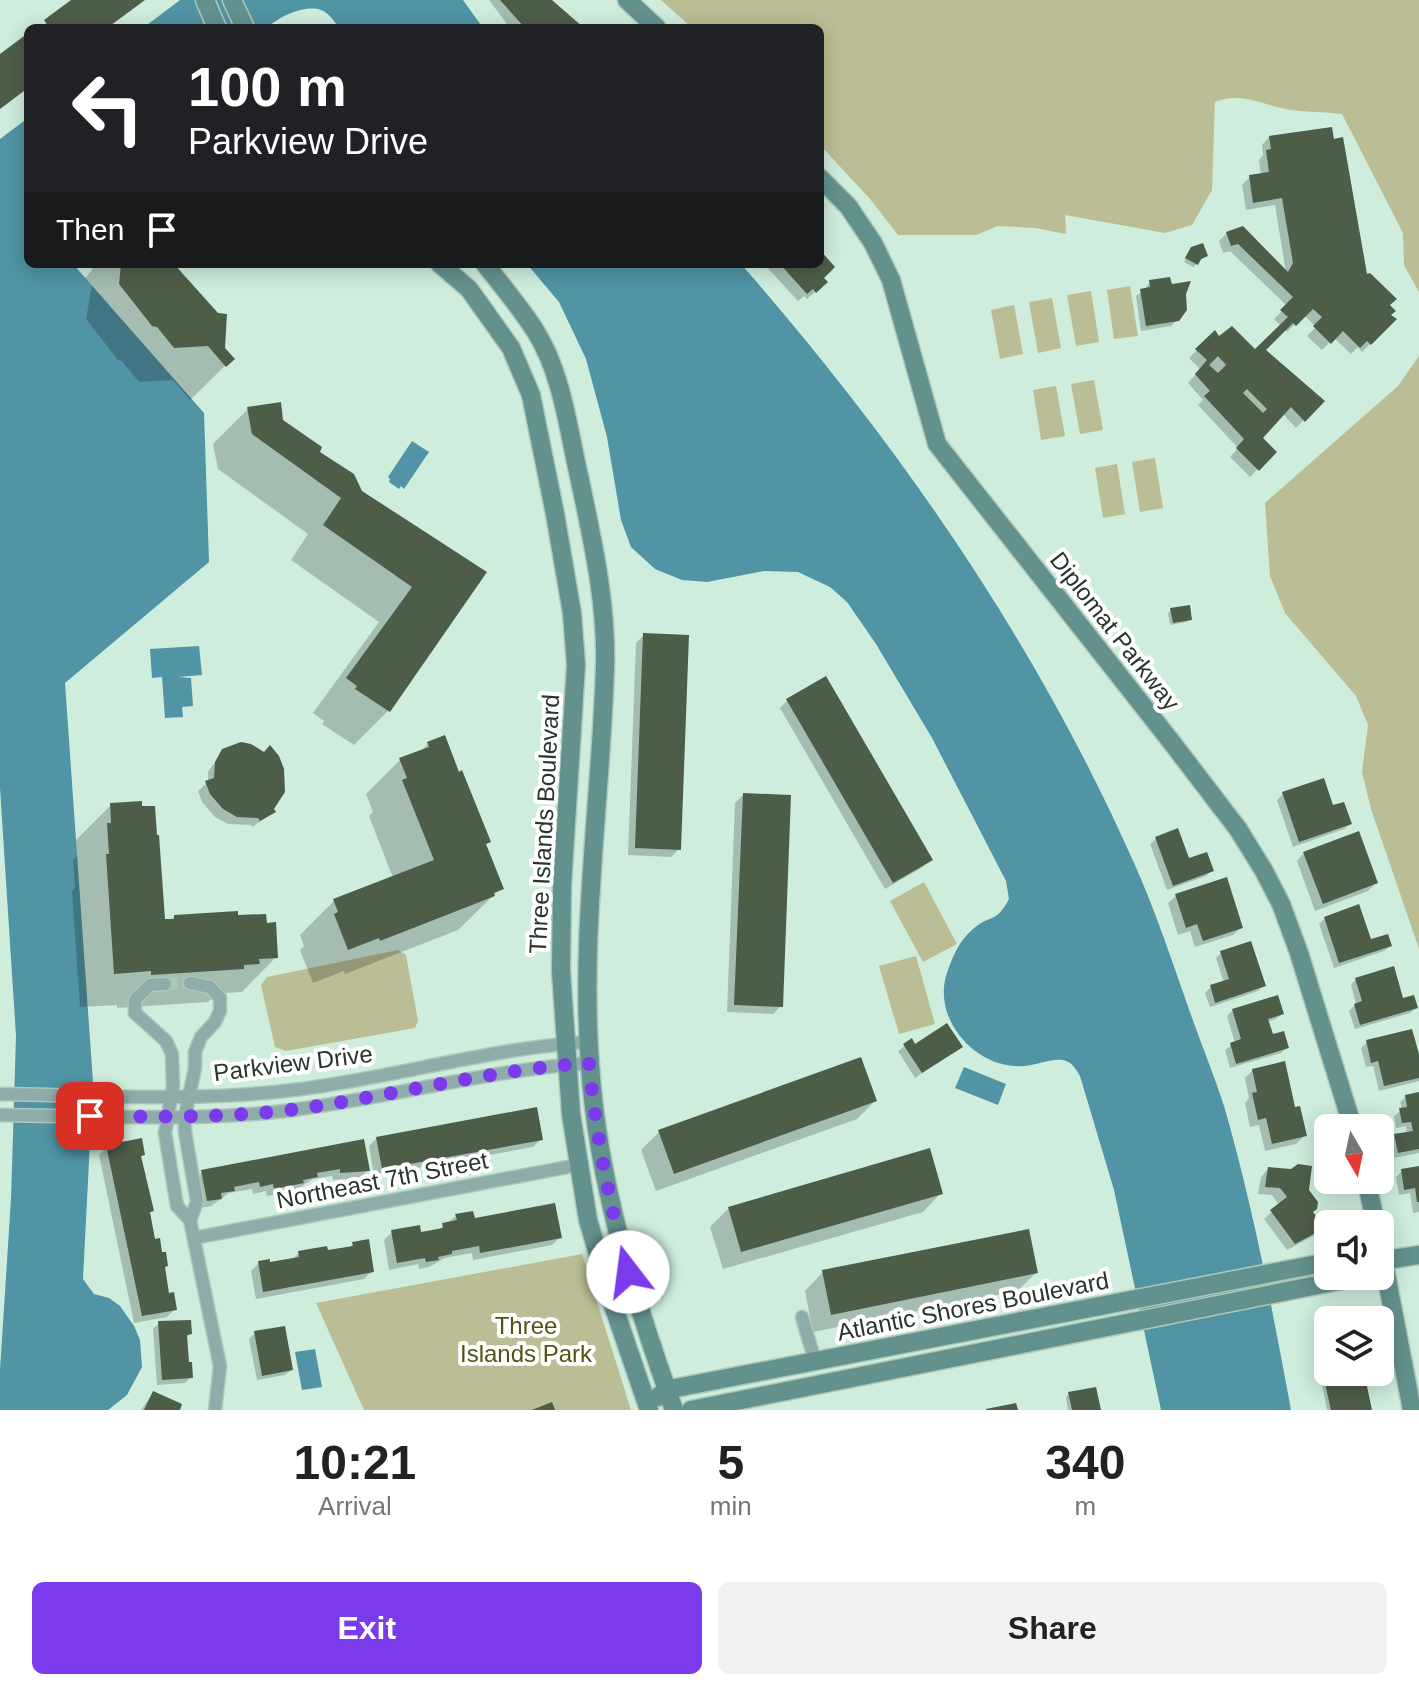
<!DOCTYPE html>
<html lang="en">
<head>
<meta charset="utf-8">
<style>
  :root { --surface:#fff; --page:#f2f2f2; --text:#222; --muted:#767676; --accent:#7c3aed }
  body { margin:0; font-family:Arial,sans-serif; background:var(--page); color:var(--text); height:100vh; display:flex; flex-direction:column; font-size:30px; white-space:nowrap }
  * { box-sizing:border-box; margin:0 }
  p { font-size:26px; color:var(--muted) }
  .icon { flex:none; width:44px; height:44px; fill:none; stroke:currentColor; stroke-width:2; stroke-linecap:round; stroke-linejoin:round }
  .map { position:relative; height:1410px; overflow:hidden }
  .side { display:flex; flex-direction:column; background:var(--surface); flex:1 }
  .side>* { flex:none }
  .guide { position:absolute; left:24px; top:24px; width:800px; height:244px; border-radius:12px; box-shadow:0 4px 20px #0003; background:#202124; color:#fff; overflow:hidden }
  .needle { width:52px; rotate:171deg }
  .buttons { position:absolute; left:1314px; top:1114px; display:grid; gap:16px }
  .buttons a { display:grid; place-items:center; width:80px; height:80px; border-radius:12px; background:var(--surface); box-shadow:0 4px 20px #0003; font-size:40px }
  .pin { position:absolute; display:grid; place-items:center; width:68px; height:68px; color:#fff; margin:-34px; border-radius:16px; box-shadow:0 4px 12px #0006 }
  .me { position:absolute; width:88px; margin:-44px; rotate:345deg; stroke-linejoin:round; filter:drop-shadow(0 0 6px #0008) }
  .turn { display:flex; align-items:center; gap:28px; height:168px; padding:0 32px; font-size:36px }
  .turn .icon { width:104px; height:104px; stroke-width:2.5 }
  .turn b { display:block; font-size:56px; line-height:68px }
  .then { display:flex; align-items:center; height:76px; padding:0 32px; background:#0003; gap:16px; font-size:30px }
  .eta { display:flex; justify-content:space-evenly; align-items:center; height:136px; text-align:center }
  .eta b { font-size:48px; font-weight:800; line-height:56px }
  .action { display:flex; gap:16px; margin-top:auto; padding:16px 32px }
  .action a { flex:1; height:92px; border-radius:12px; background:var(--accent); color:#fff; font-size:32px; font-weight:800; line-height:92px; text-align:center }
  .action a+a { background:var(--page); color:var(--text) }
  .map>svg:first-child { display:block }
</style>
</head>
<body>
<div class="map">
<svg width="1419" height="1410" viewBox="0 0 1419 1410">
  <rect width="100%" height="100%" fill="#ceeddd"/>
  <path fill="#bbbe94" d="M661 0H1419V292L1404 265 1403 233 1342 114C1325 112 1307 112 1290 110 1265 106 1241 91 1215 102L1212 190 1192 225 1165 233 1065 215 1066 234 1035 228 998 226 976 235H898L870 199 820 145V28H692Z
    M1130 286 1138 336 1114 339 1107 290Z
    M1091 291 1099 342 1076 346 1067 295Z
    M1052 298 1061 348 1038 353 1029 302Z
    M1014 305 1023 354 1000 359 991 310Z
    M1419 356V949L1371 809 1362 772 1368 725 1356 696 1285 613 1270 576 1265 503 1398 386Z
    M1094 380 1103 430 1080 434 1071 384Z
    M1056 386 1065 436 1041 440 1033 390Z
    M1155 458 1163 508 1140 512 1132 462Z
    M1117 464 1125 514 1103 518 1095 468Z
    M924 882 957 944 923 962 890 901Z
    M398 950 406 955 418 1021 415 1028 286 1051 275 1047 261 985 267 977Z
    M916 956 935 1024 899 1034 879 966Z
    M582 1254 631 1410H364L316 1303Z"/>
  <path fill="#5094a6" d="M180 0H463L483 28H339C334 21 329 13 321 10 305 4 278 17 267 28H143Z
    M28 118V264H73L204 413 209 562 65 683 93 1082 83 1279 94 1294 109 1298 120 1306 134 1326 140 1340 142 1367 127 1395 108 1410H0V1370L11 1199 16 1036 0 788V139Z
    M527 264H741C900 446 1036 642 1134 863 1156 912 1173 964 1191 1015 1202 1046 1214 1075 1224 1106 1253 1206 1272 1308 1291 1410H1161L1114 1190 1080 1076C1075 1068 1072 1062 1063 1060 1048 1058 1032 1068 1015 1066 973 1064 934 1019 946 976 952 958 958 942 973 929 990 914 996 924 1009 899L1006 881 932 738 876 644 847 602 830 587 798 572 764 571 707 582 682 580 655 569 631 547 621 520 607 437 586 359 559 302Z
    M412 441 429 452 404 489 401 486 399 489 389 482 390 479 388 477Z
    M199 646 202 675 178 677 191 678 193 706 182 707 183 717 165 718 162 677 152 678 150 649Z
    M964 1067 1006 1084 998 1105 955 1088Z
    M315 1349 322 1387 302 1390 295 1352Z"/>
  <path fill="#0003" d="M489 0H549L580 28H510Z
    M1269 137 1388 305 1389 315 1394 320 1362 352 1358 347 1351 354 1334 338 1322 350 1307 336 1316 327 1304 315 1287 332 1284 329 1263 350 1322 401 1296 428 1283 414 1260 438 1274 452 1250 477 1230 457 1238 448 1198 405 1203 400 1188 383 1200 369 1189 358 1214 333 1218 339 1255 352 1281 326 1274 319 1287 306 1230 251 1223 253 1219 241 1227 233 1286 273 1275 205 1246 210 1242 185 1250 177 1261 175 1259 160 1263 155 1262 145Z
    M1188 253 1206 256 1193 267 1184 262Z
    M820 254 821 278 817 290 807 299 804 296 798 301 764 264H820Z
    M93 264H172L223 348 232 359 190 400 173 380 139 382 122 361 118 360 86 319 92 286 85 278 92 270Z
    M1150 282 1177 320 1171 326 1141 331 1136 296 1144 290Z
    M248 409 282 421 361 492 484 573 388 711 354 745 322 724 324 721 313 713 379 622 291 560 308 534 218 469 213 444Z
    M1171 610 1190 619 1186 622 1170 625 1168 613Z
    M644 635 679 849 671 857 628 855 636 643Z
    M788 700 930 859 923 867 885 889 780 708Z
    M428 744 488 842 484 846 501 888 458 930 345 974 344 971 313 983 300 950 304 946 300 935 334 901 393 878 369 816 373 812 366 794 400 760 420 752Z
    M223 751 274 812 252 827 251 825 228 824 215 817 202 802 198 791 208 782V772Z
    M1322 781 1331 808 1350 824 1344 829 1293 847 1277 800 1283 794Z
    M743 795 781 1006 773 1014 727 1012 735 803Z
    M111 805 163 922 170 921 174 917 276 957 242 992 227 993 223 997 212 998 208 1002 117 1008V1005L80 1007 72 891 75 888 73 860 77 856 76 840Z
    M1156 839 1188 860 1212 870 1206 876 1167 890 1150 844Z
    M1304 853 1376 883 1368 891 1315 911 1297 861Z
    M1176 896 1241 928 1233 935 1195 947 1190 931 1178 935 1168 903Z
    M1325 918 1370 942 1390 946 1384 951 1334 968 1319 924Z
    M1221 953 1264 985 1258 991 1210 1007 1205 993 1211 987 1224 983 1216 958Z
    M1356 979 1402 1000 1416 1008 1410 1013 1355 1029 1349 1011 1356 1004 1351 985Z
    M1233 1010 1282 1014 1276 1019 1267 1022 1272 1036 1287 1047 1281 1053 1230 1068 1225 1050 1235 1043 1227 1016Z
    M911 1041 915 1046 960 1047 915 1078 898 1051Z
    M1367 1042 1419 1056V1081L1379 1091 1373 1066 1366 1067 1361 1048Z
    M1253 1070 1294 1109 1304 1136 1296 1144 1265 1151 1259 1125 1250 1127 1245 1103 1249 1098 1245 1078Z
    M1419 1094V1153L1393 1158 1390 1142 1395 1136 1407 1134 1406 1126 1396 1128 1394 1116 1402 1110 1400 1102 1406 1097Z
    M875 1101 857 1119 656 1191 641 1150 659 1132Z
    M377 1138 541 1139 533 1147 374 1176 369 1146Z
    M362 1141 368 1170 360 1178 333 1180 332 1176 313 1179 294 1191 267 1196 266 1191 253 1194 252 1189 229 1193 211 1206 200 1208 194 1180 202 1172Z
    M107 1147 143 1155 139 1159 152 1210 149 1214 154 1241 163 1269 168 1295 175 1309 167 1317 134 1323 99 1155Z
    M1419 1168V1212L1413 1213 1410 1193 1399 1195 1396 1177 1402 1171Z
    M1268 1169 1307 1191 1311 1212 1322 1228 1315 1235 1287 1250 1264 1219 1279 1205 1272 1195 1258 1194 1261 1177Z
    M941 1193 923 1212 723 1269 710 1227 729 1208Z
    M456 1216 473 1220 560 1237 552 1245 473 1260 472 1253 445 1258 429 1267 419 1269 418 1264 389 1270 384 1240 392 1232 420 1235 436 1232Z
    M353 1244 372 1271 364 1279 256 1299 251 1271 259 1263 269 1265 291 1261 299 1253H326L348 1249Z
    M823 1272 1036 1273 1017 1291 813 1332 805 1291Z
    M1319 1318 1344 1320H1328V1359H1324L1316 1321Z
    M159 1323 190 1334 186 1338 187 1364 191 1377 185 1383 157 1385 153 1329Z
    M255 1333 291 1370 285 1375 257 1380 249 1339Z
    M1325 1381 1370 1410H1327L1322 1384Z
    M153 1393 178 1410H141Z
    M1069 1394 1099 1410H1068L1066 1397Z"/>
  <path fill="#4e5d48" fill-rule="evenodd" d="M71 0H145L107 28H49L44 20Z
    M500 0H552L584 28H525Z
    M28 33V88L0 109V54Z
    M1332 127 1334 139 1343 137 1367 274 1370 273 1397 299 1390 305 1396 311 1391 315 1397 319 1371 345 1367 341 1360 348 1343 331 1331 344 1313 326 1322 317 1313 309 1296 326 1293 323 1266 350 1325 401 1305 422 1291 407 1263 438 1277 452 1259 471 1236 448 1244 439 1204 396 1210 391 1195 374 1207 360 1195 349 1215 330 1219 336 1232 326 1255 349 1288 317 1280 310 1293 297 1238 244 1231 246 1226 232 1243 226 1288 272 1293 263 1282 198 1253 203 1249 175 1269 172 1266 150 1271 149 1269 136ZM1218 356 1226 365 1218 373 1209 365ZM1247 389 1267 409 1263 413 1243 393Z
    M1203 243 1208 256 1201 259 1198 265 1185 258 1191 247Z
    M820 250 835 267 824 278 828 282 816 293 813 289 807 294 780 264H820Z
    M121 264H174L218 313 227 314 225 348 235 359 226 367 208 346 174 348 157 327 152 326 119 284Z
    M1170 277 1172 284 1191 281 1186 294 1187 310 1179 321 1146 326 1140 289 1150 287 1149 280Z
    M281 402 283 420 322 447 320 452 354 474 362 491 487 572 390 712 355 689 357 686 346 678 412 587 323 525 341 498 252 434 247 407Z
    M1190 605 1192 620 1173 623 1170 608Z
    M643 633 689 635 681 850 635 848Z
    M826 676 933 860 893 883 786 699Z
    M445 735 459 772 462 770 491 842 486 844 504 889 494 893 495 896 380 941 379 938 348 950 334 914 338 912 333 899 434 860 402 780 407 778 399 758 429 747 427 742Z
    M241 742 251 744 264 752 270 745 279 756 284 769 285 792 274 809 276 812 260 821 258 818 237 817 223 809 210 794 205 781 214 778 215 762 222 749Z
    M1324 778 1333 805 1344 802 1352 824 1299 842 1282 792Z
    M743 793 791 795 783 1007 734 1005Z
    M142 801V806H155L157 835H159L165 919H174V915L238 911V915L266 914 267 923 276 922 278 958 259 959 260 964 244 965V969L151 975V971L114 974 106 854H109L107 823H111L110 803Z
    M1178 828 1189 858 1207 852 1214 871 1173 886 1155 837Z
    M1359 831 1378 883 1323 904 1303 852Z
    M1227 877 1243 928 1203 941 1197 924 1186 928 1175 894Z
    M1359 904 1371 939 1388 934 1392 946 1339 963 1324 917Z
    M1251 941 1266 986 1215 1003 1210 985 1229 979 1220 951Z
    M1394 966 1403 998 1414 995 1418 1008 1360 1025 1354 1004 1362 1001 1355 978Z
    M1278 995 1284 1014 1268 1019 1273 1034 1284 1031 1289 1048 1236 1064 1230 1043 1241 1039 1232 1009Z
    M947 1023 963 1047 922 1073 903 1044 912 1038 915 1044Z
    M1412 1029 1419 1054V1078L1384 1086 1378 1061 1371 1063 1366 1040Z
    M861 1057 877 1101 674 1174 658 1130Z
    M1285 1061 1295 1107 1300 1106 1307 1136 1272 1144 1266 1118 1258 1120 1252 1093 1257 1092 1252 1069Z
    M1419 1092V1149L1398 1153 1394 1134 1413 1131 1411 1122 1402 1123 1399 1108 1407 1107 1405 1095Z
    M537 1107 543 1140 382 1169 376 1137Z
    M142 1138 145 1155 141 1156 154 1211 150 1212 155 1239 160 1238 162 1252H166L168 1266 165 1267 169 1293 174 1292 177 1310 142 1316 106 1145Z
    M364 1139 370 1171 340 1173V1169L317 1173 318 1177 303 1180 304 1183 274 1189 273 1184 260 1187 259 1182 234 1187 235 1191 221 1193 222 1199 207 1201 201 1170Z
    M930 1148 943 1194 741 1252 728 1207Z
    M1298 1164 1312 1166 1309 1190 1318 1202 1317 1209 1313 1212 1325 1228 1295 1244 1270 1210 1287 1197 1280 1188 1265 1187 1268 1167 1291 1169Z
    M1419 1166V1202H1417L1415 1188 1404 1190 1401 1169Z
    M555 1203 562 1238 480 1253 479 1246 452 1251V1254L438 1257 439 1260 426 1262 425 1258 397 1263 391 1230 420 1225 421 1232 443 1228 442 1223 457 1220 455 1214 473 1211 475 1218Z
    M1029 1229 1038 1273 831 1315 822 1270Z
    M369 1239 374 1272 263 1292 258 1261 270 1259V1262L299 1257 298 1251 327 1246 328 1250 353 1246 352 1242Z
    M1344 1310 1346 1320H1328L1327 1353 1318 1316Z
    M191 1320 192 1334 187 1335 189 1362H192L193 1378 162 1380 158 1321Z
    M285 1326 293 1370 262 1376 254 1331Z
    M1355 1372H1364L1372 1410H1331L1324 1379Z
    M1096 1387 1101 1410H1072L1068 1392Z
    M153 1391 182 1404 180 1410H144Z
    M552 1402 555 1410H532Z
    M1016 1403 1018 1410H986V1409Z"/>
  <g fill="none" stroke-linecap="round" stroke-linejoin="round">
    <path stroke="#adc8ba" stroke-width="12" stroke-dasharray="12 6" stroke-linecap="butt" d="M165 984 190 983"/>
    <defs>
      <path id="street" d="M190 983 210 987 220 998V1011L215 1022 201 1037 195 1052V1068L185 1116V1132L197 1202 190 1220 220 1366 215 1410
        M165 984 150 985 135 1000V1013L166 1041 172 1054 173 1086 165 1133 177 1206 190 1220
        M0 1094C97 1095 196 1102 293 1090 393 1078 489 1048 589 1042
        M0 1115C97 1116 197 1122 293 1110 393 1097 489 1070 589 1063
        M194 1238 578 1165
        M802 1317 815 1361"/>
      <path id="secondary" d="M205 0 217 28
        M232 0 245 28
        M627 0 657 28
        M820 178 848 206 873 243 891 280 937 444 1173 744 1238 829 1264 871 1281 904 1299 953 1353 1128
        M440 264 469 289 511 348 531 395 555 514 572 613 576 665 562 886 561 971 571 1114 588 1220 614 1308 649 1410
        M485 264C502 286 521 308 536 332 562 374 568 428 579 476 592 538 607 603 605 667 601 799 580 932 590 1065 598 1185 634 1297 674 1410
        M1366 1180 1376 1224
        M1380 1243 1412 1410
        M1380 1261 1419 1255
        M658 1397 666 1390 686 1386 1328 1262
        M691 1410 1363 1276"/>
    </defs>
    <use href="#street" stroke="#adc8ba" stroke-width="15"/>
    <use href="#secondary" stroke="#adc8ba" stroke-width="21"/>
    <use href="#street" stroke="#8eadaa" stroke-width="12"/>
    <use href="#secondary" stroke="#63918e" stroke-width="18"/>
  </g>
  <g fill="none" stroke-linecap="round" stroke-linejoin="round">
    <path stroke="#7c3aed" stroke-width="14" stroke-dasharray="0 25.2" d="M90 1116C159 1117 230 1118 298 1109 396 1095 491 1070 589 1063 596 1134 609 1203 628 1272"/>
  </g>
  <g text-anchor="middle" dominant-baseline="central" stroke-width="8" stroke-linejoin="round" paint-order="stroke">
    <g font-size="24" fill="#28342e" stroke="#fff">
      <text transform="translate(1115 631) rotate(52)">Diplomat Parkway</text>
      <text transform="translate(544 824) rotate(-87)">Three Islands Boulevard</text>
      <text transform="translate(293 1063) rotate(-7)">Parkview Drive</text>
      <text transform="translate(382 1180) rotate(-11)">Northeast 7th Street</text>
      <text transform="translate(973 1306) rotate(-11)">Atlantic Shores Boulevard</text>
    </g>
    <g font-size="24" fill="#525313" stroke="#fff">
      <text x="526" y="1325">Three<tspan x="526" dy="28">Islands Park</tspan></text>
    </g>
  </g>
</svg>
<div class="buttons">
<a><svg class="needle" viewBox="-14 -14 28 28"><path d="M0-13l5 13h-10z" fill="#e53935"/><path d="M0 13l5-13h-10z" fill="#767676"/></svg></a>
<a><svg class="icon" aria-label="sound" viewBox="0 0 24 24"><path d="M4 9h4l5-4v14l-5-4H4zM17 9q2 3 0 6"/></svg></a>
<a><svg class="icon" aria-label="layers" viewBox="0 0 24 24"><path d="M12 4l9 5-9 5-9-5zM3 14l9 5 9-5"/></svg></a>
</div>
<div class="pin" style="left:90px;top:1116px;background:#d93025"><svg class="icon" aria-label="arrive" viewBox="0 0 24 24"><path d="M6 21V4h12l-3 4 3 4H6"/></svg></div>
<svg class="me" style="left:628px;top:1272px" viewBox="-20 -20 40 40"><circle r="19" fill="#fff"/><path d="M0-13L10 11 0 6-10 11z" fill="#7c3aed"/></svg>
<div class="guide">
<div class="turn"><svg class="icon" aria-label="left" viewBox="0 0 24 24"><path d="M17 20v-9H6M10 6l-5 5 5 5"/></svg><div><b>100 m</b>Parkview Drive</div></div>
<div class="then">Then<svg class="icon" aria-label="arrive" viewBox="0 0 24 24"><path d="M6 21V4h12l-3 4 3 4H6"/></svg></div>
</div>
</div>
<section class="side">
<div class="eta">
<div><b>10:21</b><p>Arrival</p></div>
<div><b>5</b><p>min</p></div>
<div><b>340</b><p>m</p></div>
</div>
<div class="action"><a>Exit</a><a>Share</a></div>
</section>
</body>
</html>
